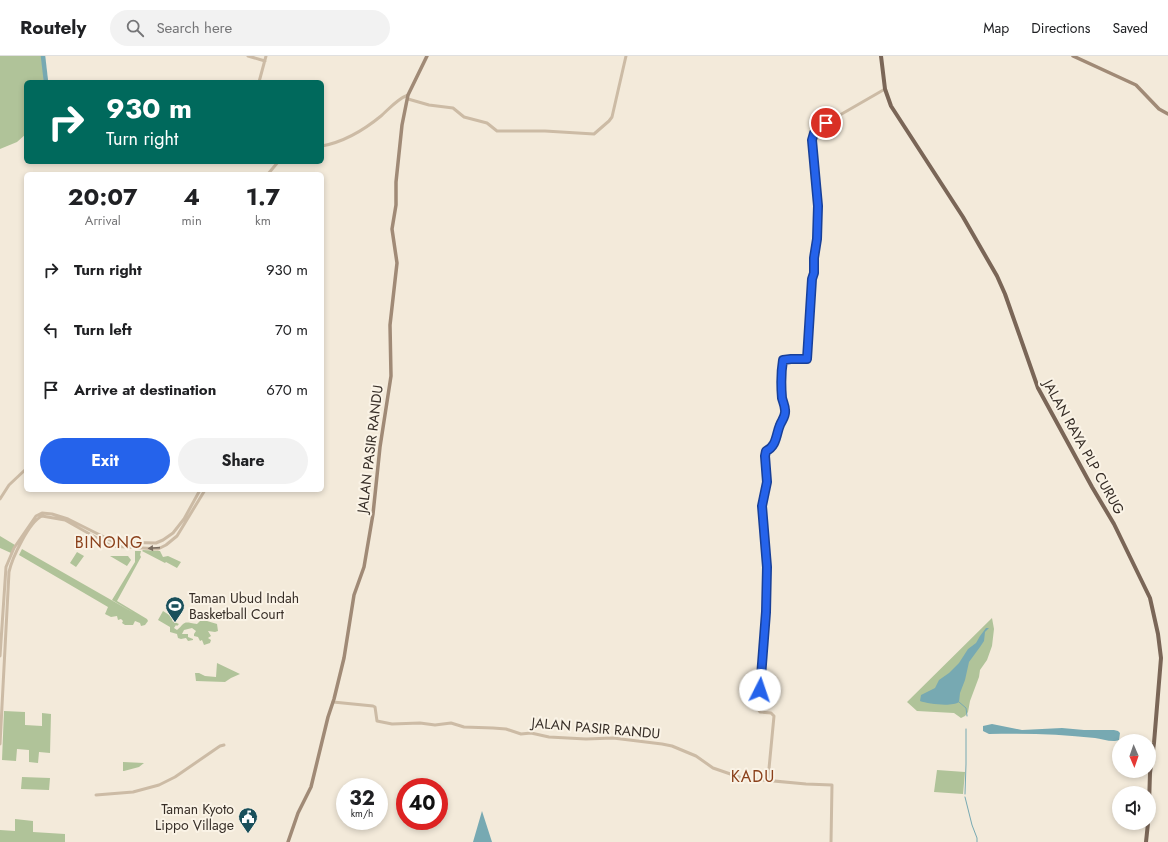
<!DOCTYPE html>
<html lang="en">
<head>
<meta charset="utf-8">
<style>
  :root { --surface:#fff; --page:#f2f2f2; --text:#202124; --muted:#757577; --line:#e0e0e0; --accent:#2563eb }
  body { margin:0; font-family:Jost,sans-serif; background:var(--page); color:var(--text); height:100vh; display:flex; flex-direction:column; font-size:15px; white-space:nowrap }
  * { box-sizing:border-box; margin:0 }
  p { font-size:13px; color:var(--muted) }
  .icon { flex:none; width:22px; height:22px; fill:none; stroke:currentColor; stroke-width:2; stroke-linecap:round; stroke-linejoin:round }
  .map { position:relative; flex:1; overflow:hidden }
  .panel { position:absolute; left:24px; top:116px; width:300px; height:320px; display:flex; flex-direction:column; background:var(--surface); border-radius:6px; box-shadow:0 2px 6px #0003 }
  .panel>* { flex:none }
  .top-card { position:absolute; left:24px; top:24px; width:300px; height:84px; border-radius:6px; box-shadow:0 2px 6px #0003; background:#00695c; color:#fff; overflow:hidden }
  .needle { width:26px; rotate:178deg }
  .controls { position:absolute; left:1112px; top:678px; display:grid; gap:8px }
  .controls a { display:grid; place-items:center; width:44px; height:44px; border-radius:50%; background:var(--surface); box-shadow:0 2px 6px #0003; font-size:20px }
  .speed { position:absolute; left:336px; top:722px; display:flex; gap:8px; font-size:20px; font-weight:700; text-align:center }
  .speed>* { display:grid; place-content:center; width:52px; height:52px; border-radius:50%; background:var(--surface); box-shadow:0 2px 6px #0003; line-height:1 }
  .speed small { font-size:10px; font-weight:400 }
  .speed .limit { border:6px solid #d22; background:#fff; color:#111 }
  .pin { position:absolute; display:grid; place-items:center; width:34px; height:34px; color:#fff; margin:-17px; border:2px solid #fff; border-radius:50%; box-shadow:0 1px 4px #0007 }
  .me { position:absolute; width:44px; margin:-22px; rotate:4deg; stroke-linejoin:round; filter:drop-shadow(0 0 3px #0008) }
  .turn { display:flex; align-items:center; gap:14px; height:84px; padding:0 16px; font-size:18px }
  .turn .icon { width:52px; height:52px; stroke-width:2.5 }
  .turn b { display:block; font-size:28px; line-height:34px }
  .eta { display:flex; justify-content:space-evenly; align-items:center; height:68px; text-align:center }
  .eta b { font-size:24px; font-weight:700; line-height:28px }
  .button { display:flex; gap:8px; margin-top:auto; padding:8px 16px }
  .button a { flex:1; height:46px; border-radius:24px; background:var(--accent); color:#fff; font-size:16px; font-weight:700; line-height:46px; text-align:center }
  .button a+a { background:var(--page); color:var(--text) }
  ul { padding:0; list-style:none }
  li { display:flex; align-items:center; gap:12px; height:60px; padding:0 16px }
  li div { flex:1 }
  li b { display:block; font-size:15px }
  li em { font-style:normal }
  header { display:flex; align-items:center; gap:24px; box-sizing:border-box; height:56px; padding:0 20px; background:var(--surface); border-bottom:1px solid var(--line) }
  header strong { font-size:19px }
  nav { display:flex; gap:22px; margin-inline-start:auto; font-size:14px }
  .search { width:280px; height:36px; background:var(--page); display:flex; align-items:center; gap:10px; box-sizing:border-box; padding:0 14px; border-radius:22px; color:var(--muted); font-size:15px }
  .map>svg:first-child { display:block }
</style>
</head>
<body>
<header>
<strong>Routely</strong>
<div class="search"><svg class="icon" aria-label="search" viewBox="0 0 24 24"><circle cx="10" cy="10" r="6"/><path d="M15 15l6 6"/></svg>Search here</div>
<nav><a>Map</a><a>Directions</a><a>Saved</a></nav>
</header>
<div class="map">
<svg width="1168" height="786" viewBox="0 0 1168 786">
  <rect width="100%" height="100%" fill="#f3eada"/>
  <path fill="#b0c399" d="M0 0H43L44 26H26V78L17 86 0 93Z
    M0 480 15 489 11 497 0 492Z
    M22 493 134 557 112 544 135 506V495H141L140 499 141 501 117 545 147 563 148 565 145 569 141 570 140 567 135 565 133 569H125L122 567 123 565 121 563 118 564 117 560 111 561 105 558 108 551 19 499Z
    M143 494 160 495 163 501 168 500 181 506 177 512 166 506 165 507 142 495Z
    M77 496 84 500 76 511 70 507Z
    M110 500H128L131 504 127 510Z
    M163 555 174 562 172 565 179 568 177 570 176 569 174 572 177 574C186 566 182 565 197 568L200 565H207L217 568 218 575 215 576 208 575 211 580 208 582 211 584 210 587 204 589 202 584 200 585 198 581 194 580V578L196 575 192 572 184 574 182 578H188V581L193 583V584L188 585 186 582 181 583 178 582 177 578 170 576V571L158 564Z
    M992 562 994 573 992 590 987 604 980 614 979 621 970 645 968 656 965 660 961 662 954 657 917 655 907 646Z
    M217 607 240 618 231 622 225 626 196 625 195 617H199L205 620 216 621Z
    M4 655 25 656V669L42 670V657L51 658 50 697 39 696 38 707 29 706V694L17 693 16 705 2 704Z
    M123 706 144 707 139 711 124 715H123Z
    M937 714 965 716 963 738 934 736Z
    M22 721 50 722 49 734 21 733Z
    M15 763 33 765V776L65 778V786H0V774L15 775Z"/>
  <path fill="#77a9b2" d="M986 572H989L985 576 984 585 980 591 969 606 965 624 960 637 959 646C952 651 928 648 920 645L921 639 935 632 939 624 949 617 959 607 968 593 976 587 980 580Z
    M992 668 1022 674 1062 672 1084 674H1114L1118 675 1120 677 1119 684C1113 687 1102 683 1095 682 1060 678 1024 677 989 678L983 675V670Z
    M482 755 492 786H473Z"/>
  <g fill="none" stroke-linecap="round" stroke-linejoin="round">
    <path stroke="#77a9b2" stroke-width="1" d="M959 646 966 652 967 660
      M965 738 966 708V673
      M965 741 972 769 977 782V786"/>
    <path stroke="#77a9b2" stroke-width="4.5" d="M43 0 46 26"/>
    <path stroke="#ccbba5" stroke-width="3" d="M248 0 265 5
      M259 26 266 0
      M408 43 429 49 453 52 464 61 487 67 497 75H545L594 78 609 65 612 61 626 0
      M322 90C343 86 364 74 381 60 389 53 397 43 408 39
      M268 118 278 106
      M0 443 9 429 26 413
      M0 600 6 511 14 492 36 460 42 457 52 458 68 463 114 486 156 487 163 484 173 477 184 463 200 434
      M333 646 373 650 375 651 377 665 392 668 420 667 435 669 451 667 464 671 493 672 506 673 521 678 531 677 549 681 586 683 613 682 662 688 672 690 696 700 713 712 742 722 806 728 832 729 831 786
      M0 688 9 516C12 502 29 466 42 460L65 464 111 490 158 493 166 489 177 480 205 434
      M768 723 774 660 771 657 760 656 758 653 767 531V491L762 450 767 426 765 400 766 395 772 390 776 382 779 371 785 356 782 341 781 318 783 304 791 303H807L812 223 813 217 818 169V150L812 81 820 71 826 67 885 33
      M96 739 133 736 159 729 175 721 220 690 224 689"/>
    <path stroke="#a08a76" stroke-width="3.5" d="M1073 0 1136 29 1159 53 1168 58
      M288 786 298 757 311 731 328 661 334 643 344 602 354 539 364 511 373 458 380 391 391 320 390 269 397 207 392 173 396 149V126L402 69 408 39 427 0"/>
    <path stroke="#7a6657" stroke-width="4" d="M881 0 885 33 891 50 963 161 997 220 1005 238 1038 332 1092 431 1114 468 1150 542 1158 578 1161 602 1154 687 1150 717 1149 749
      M1146 786 1148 767"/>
  </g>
  <defs><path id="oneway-solid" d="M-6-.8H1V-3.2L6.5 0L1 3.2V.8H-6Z"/></defs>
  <use fill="#7a6d60" href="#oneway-solid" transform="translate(154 492) rotate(176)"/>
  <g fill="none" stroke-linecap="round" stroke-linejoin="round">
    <defs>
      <path id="route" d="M760 634 766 556 767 511 762 450 767 426 765 400 766 395C777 390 776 378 780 369 782 364 786 360 785 354 785 350 783 346 782 342 781 330 781 316 783 304L791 303H807L812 223 814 217V202L817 183 818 150 812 84 814 77 826 67"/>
    </defs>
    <use href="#route" stroke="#184099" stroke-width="10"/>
    <use href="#route" stroke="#2563eb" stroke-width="7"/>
  </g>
  <defs>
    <symbol id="stadium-pin" viewBox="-11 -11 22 30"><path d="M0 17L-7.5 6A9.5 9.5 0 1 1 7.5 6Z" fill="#1a505b" stroke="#faf3e6"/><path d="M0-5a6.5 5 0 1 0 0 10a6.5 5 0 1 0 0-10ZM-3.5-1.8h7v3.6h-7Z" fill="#fff"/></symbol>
    <symbol id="civic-pin" viewBox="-11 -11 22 30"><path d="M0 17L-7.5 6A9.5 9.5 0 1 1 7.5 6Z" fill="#1a505b" stroke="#faf3e6"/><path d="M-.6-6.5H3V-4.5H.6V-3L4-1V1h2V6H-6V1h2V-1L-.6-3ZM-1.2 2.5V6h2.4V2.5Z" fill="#fff"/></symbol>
  </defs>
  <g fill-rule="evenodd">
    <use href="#stadium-pin" x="164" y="539" width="22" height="30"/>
    <use href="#civic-pin" x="237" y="750" width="22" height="30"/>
  </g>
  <g text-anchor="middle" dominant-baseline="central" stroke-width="4" stroke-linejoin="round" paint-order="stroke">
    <g font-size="14" fill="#372e27" stroke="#faf3e6">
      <text transform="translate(1084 391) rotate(61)">JALAN RAYA PLP CURUG</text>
      <text transform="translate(370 393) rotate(-83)">JALAN PASIR RANDU</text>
      <text transform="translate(596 672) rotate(5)">JALAN PASIR RANDU</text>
    </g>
    <g font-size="14" fill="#372e27" stroke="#faf3e6" text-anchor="start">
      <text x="189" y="542">Taman Ubud Indah<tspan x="189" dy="16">Basketball Court</tspan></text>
      <text x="234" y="753" text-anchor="end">Taman Kyoto<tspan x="234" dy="16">Lippo Village</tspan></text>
    </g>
    <g font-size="16" letter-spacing="1" fill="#8b411b" stroke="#faf3e6">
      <text x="109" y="486">BINONG</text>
      <text x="753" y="720">KADU</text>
    </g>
  </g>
</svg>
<div class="controls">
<a><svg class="needle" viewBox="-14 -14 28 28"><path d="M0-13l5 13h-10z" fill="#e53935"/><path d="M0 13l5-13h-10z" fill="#757577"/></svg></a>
<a><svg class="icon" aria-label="sound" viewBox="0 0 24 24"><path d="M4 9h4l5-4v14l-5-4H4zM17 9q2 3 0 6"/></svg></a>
</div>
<div class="speed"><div>32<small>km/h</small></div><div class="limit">40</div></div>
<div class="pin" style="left:826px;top:67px;background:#d93025"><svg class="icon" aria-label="arrive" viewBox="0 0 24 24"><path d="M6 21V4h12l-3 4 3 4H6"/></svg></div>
<svg class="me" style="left:760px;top:634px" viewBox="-20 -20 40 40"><circle r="19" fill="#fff"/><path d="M0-13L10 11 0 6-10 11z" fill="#2563eb"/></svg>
<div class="top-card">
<div class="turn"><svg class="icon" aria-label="right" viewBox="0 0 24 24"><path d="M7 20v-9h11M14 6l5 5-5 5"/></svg><div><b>930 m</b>Turn right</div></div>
</div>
<section class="panel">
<div class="eta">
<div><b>20:07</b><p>Arrival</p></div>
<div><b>4</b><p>min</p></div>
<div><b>1.7</b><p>km</p></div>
</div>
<ul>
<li><svg class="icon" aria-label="right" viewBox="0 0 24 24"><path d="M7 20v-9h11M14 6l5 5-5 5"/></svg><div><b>Turn right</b></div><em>930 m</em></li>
<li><svg class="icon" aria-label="left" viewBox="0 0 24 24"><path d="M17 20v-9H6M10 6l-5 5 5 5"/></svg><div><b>Turn left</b></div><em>70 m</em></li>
<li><svg class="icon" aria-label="arrive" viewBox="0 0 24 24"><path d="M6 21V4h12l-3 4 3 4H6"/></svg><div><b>Arrive at destination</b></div><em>670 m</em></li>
</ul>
<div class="button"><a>Exit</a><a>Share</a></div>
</section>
</div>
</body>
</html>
